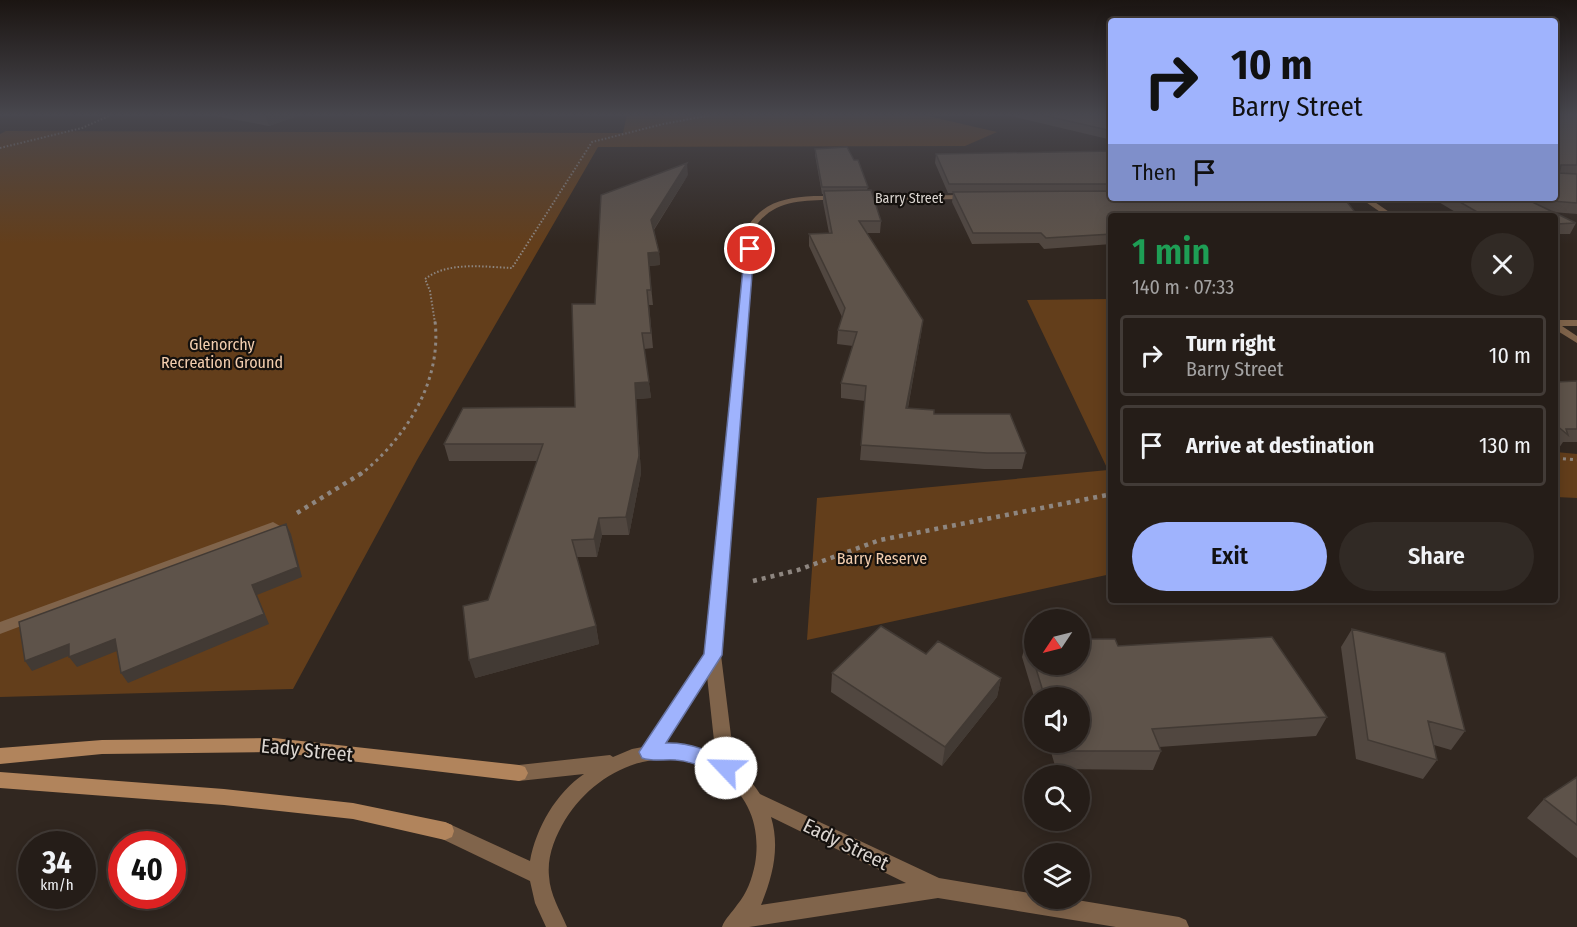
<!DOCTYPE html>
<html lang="en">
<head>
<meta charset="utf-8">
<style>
  :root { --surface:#251d18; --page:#312a25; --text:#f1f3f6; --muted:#a3a2a2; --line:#423b37; --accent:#9fb3fd }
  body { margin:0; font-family:"Fira Sans Condensed",sans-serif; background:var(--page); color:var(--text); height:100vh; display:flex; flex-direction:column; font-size:22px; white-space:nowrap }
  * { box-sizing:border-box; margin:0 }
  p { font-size:20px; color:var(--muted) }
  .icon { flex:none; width:33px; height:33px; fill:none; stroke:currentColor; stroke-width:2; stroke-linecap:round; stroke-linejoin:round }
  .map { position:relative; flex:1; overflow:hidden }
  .details { position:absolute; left:1108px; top:213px; width:450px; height:390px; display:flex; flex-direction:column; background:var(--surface); border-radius:6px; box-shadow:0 3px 15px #0003,0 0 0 2px var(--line) }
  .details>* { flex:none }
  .hud { position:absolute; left:1108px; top:18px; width:450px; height:183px; border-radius:6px; box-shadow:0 3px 15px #0003,0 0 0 2px var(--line); background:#9fb3fd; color:#111; overflow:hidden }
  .needle { width:39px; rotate:235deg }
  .controls { position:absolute; left:1024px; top:609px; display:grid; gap:12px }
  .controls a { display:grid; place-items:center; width:66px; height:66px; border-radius:50%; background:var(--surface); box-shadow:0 3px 15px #0003,0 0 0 2px var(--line); font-size:30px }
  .speed { position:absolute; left:18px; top:831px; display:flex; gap:12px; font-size:30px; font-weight:700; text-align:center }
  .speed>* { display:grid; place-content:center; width:78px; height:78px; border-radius:50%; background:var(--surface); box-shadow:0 3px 15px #0003,0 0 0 2px var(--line); line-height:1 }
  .speed small { font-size:15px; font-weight:400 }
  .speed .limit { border:9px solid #d22; background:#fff; color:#111 }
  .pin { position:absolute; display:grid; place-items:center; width:51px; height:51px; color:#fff; margin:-26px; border:3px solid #fff; border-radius:50%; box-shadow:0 2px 6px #0007 }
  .me { position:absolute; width:66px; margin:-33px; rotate:294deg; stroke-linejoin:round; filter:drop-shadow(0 0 4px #0008) }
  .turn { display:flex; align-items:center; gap:21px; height:126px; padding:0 24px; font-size:27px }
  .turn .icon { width:78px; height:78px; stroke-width:2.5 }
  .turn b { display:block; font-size:42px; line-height:51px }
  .then { display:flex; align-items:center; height:57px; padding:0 24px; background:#0003; gap:12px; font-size:22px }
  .round { display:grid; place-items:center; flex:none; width:63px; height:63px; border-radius:32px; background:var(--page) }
  .summary { display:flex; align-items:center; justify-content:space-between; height:102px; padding:0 24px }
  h1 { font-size:36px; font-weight:600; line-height:45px; color:#1e9e55 }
  .cta { display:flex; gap:12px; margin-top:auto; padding:12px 24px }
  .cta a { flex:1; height:69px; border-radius:36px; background:var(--accent); color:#111; font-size:24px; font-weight:600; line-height:69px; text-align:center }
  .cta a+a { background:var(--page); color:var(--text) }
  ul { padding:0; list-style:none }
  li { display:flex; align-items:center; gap:18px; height:81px; margin:0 12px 9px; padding:0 12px; border:3px solid var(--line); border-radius:6px }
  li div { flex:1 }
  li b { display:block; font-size:22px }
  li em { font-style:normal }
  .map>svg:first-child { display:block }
</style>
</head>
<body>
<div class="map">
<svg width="1577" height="927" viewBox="0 0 1577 927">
  <rect width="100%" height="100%" fill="#312720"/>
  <path fill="#633e1b" d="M627 114H919L997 132 965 146 598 147 417 460 293 689 0 697V134L6 131 623 133Z
    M1111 299V574L807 640 817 498 1108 470 1027 300Z
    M1556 452 1577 454V498L1556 497Z"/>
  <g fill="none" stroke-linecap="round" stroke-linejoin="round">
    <path stroke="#8e8680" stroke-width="2" stroke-dasharray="1.5 2" stroke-linecap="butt" d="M0 148 82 128 113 114
      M435 323 430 291 425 279C448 261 485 267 512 268L592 142 663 124 717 114"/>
    <path stroke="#8e8680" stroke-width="3" stroke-dasharray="3 4" stroke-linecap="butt" d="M1556 458 1577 460
      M360 475C406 438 442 382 435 321"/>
    <path stroke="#8e8680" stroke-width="4.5" stroke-dasharray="4 5" stroke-linecap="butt" d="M297 513 362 473
      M753 581 798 570 880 540 1112 494"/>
    <path fill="#80644b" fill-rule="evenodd" d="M273 522 280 526 278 529 0 634V622Z"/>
    <path fill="#80644b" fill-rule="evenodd" d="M969 195 973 197 972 199 858 200 854 198 858 196Z
      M814 196H837L841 198 837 200C807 200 774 199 756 226L721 655 735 768 732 773 726 776 720 773 717 768 707 676 655 757 649 759 643 757 640 752 643 747 705 654 748 226C765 201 785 198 814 196Z
      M1360 198H1369L1395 216H1386Z
      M1556 320H1577V326H1562L1577 336V343L1556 330Z"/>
    <path fill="#80644b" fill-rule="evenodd" d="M659 744C700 745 737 757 760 794L939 878 1035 894V898H1065L1179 917 1186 920 1189 927H1116L938 898 749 927H722C725 918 732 913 737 905 747 893 752 879 755 864 761 829 750 796 720 776 665 739 598 767 565 820 555 837 547 856 549 876 550 895 560 910 567 927H546L535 903 530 881 438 837 436 831 438 825 445 822 530 861C536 828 556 793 584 774L519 781 513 779 510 773 513 767 519 765 610 755 613 757 632 749ZM771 817 906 883 761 905C773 876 780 847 771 817Z"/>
    <path fill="#b1845c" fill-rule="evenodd" d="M274 738 519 765 525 767 528 773 525 779 519 781 274 752 102 754 0 764V748L102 740Z
      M0 772 224 789 353 803 445 822 452 825 454 831 452 837 445 840 353 819 224 805 0 788Z"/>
  </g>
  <path fill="#514740" d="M204 114H303L269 126Z
    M1002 114H1112V140Z
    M1556 114H1577V214L1552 212 1576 223 1570 234H1556V216H1462L1432 198H1556Z
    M815 149 868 187 867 190 881 221 880 233H867L923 320 921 334 908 408 934 414 1026 453 1022 469H984L860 460 865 401 841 398V383L853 346 837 344 838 330 842 317 809 246V234L829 233 823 202V194H822L815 155Z
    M1112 151V244L1044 249 1039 243 972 244 952 202 953 193H948L935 163 936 154Z
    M688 175 654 230 659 252 660 265 649 266 653 305H649L653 348 644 349 651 398 636 399 641 473 629 535H602L597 557H577L596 626 599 644 475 678 488 600 537 461H449L444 444 575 407 595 304Z
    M1577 381V442H1563L1559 448 1556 445V382Z
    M1352 629 1465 731 1451 750 1434 745 1437 760 1423 779 1356 759 1341 647Z
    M1027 639 1118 646 1327 717 1316 736 1159 747 1161 751 1153 770 1056 769 1048 742H1080V698H1035V700L1022 657Z
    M926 654 1001 678 997 697 942 766 831 692 832 673Z
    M1577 777V858L1527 818 1544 799Z"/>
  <path fill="#423a34" d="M268 114H303L269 126 265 115Z
    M687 163 688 175 652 232 651 220Z
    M659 252 660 265 649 266 653 305 648 253Z
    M923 320 921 334 905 423 906 408Z
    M649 382 651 398 636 399 641 473 629 535 626 517 635 383Z
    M599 518 602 535 597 557 594 539Z
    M286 524 291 534 302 577 257 595 269 624 128 683 121 673 252 585Z
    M596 626 599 644 475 678 469 660Z
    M115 639 122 649 77 667 69 657Z
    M69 644 76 653 32 671 25 661Z
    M1001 678 997 697 942 766 945 747Z"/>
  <path fill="#5e534a" stroke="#423a34" stroke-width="1.5" d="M1038 114H1112V131Z
    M1556 114H1577V165H1561L1559 173 1577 174V203L1526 199 1576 223 1556 224V216H1484L1453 198H1556Z
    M847 147 854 160H858L868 187H822L815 149Z
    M1112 151V184H949L936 154Z
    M687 163 651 220 659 252 648 253 651 290H647L651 333H642L649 382 635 383 639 456 626 517 599 518 594 539 572 540 596 626 469 660 463 606 488 600 543 444H444L463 408 575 407 572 304H595L601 195Z
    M871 190 881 221H859L923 320 906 408 934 410V414H1010L1026 453H987L861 445 866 386 841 383 857 332 838 330 845 308 809 234 832 233 824 191Z
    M1112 191V198H1344L1358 216H1112V234L1046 238 1041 233H973L953 192Z
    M1577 381V429H1566L1568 435 1556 425V382Z
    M286 524 298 567 252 585 264 614 121 673 115 639 69 657V644L25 661 19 622Z
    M881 626 926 654 938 641 1001 678 945 747 832 673Z
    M1352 629 1445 653 1465 731 1428 721 1437 760 1368 740Z
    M1272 637 1327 717 1152 729 1161 751H1062L1059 742H1080V698H1045L1027 639H1035V664H1080V639H1115L1118 646Z
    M1577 777V825L1544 799Z"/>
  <linearGradient id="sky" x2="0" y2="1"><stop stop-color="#1b1512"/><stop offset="0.47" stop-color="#48474e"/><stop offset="1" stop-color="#48474e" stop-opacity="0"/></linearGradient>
  <rect width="1577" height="244" fill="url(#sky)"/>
  <path fill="#9fb3fd" stroke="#6774a4" stroke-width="1.5" d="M750 246 754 249 722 655 666 743C690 742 712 752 733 762L736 768 733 775 726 777C709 771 694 761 676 760 664 759 653 762 642 758L639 752 704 654 745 249Z"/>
  <g text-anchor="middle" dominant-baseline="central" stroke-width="4.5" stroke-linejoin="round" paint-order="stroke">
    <g font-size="14" fill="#dbd5d0" stroke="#15110e">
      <text x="909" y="198">Barry Street</text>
    </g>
    <g font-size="16" fill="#f3ceaf" stroke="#15110e">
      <text x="222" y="344">Glenorchy<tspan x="222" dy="18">Recreation Ground</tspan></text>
      <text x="882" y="558">Barry Reserve</text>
    </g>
    <g font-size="20" fill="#dbd5d0" stroke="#15110e">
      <text transform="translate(307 750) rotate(6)">Eady Street</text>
      <text transform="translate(846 844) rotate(26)">Eady Street</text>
    </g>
  </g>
</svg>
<div class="controls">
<a><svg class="needle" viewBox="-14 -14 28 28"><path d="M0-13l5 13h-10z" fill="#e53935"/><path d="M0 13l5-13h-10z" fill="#a3a2a2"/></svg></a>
<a><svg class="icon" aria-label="sound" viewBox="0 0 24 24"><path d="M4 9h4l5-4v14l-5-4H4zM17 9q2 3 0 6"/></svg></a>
<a><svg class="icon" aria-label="search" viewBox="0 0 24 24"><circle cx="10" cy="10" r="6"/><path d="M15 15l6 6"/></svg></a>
<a><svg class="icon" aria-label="layers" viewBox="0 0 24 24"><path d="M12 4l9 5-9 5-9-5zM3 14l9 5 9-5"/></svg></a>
</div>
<div class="speed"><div>34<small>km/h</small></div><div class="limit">40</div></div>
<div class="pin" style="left:750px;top:249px;background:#d93025"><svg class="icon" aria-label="arrive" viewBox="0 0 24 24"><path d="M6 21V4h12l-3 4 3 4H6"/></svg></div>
<svg class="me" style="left:726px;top:768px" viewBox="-20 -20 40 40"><circle r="19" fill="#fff"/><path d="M0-13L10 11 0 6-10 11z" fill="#9fb3fd"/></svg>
<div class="hud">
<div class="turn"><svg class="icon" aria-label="right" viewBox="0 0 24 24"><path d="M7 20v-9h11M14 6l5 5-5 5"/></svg><div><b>10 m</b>Barry Street</div></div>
<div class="then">Then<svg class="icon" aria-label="arrive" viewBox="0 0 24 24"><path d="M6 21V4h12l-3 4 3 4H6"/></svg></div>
</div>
<section class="details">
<div class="summary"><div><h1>1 min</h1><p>140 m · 07:33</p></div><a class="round"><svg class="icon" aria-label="close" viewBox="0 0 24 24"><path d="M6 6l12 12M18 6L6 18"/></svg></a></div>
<ul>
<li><svg class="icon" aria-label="right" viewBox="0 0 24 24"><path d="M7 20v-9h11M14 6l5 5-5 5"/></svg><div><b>Turn right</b><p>Barry Street</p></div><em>10 m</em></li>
<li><svg class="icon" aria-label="arrive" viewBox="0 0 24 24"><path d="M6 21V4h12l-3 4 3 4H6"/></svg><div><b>Arrive at destination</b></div><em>130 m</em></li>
</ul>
<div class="cta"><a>Exit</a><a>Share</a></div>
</section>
</div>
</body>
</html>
